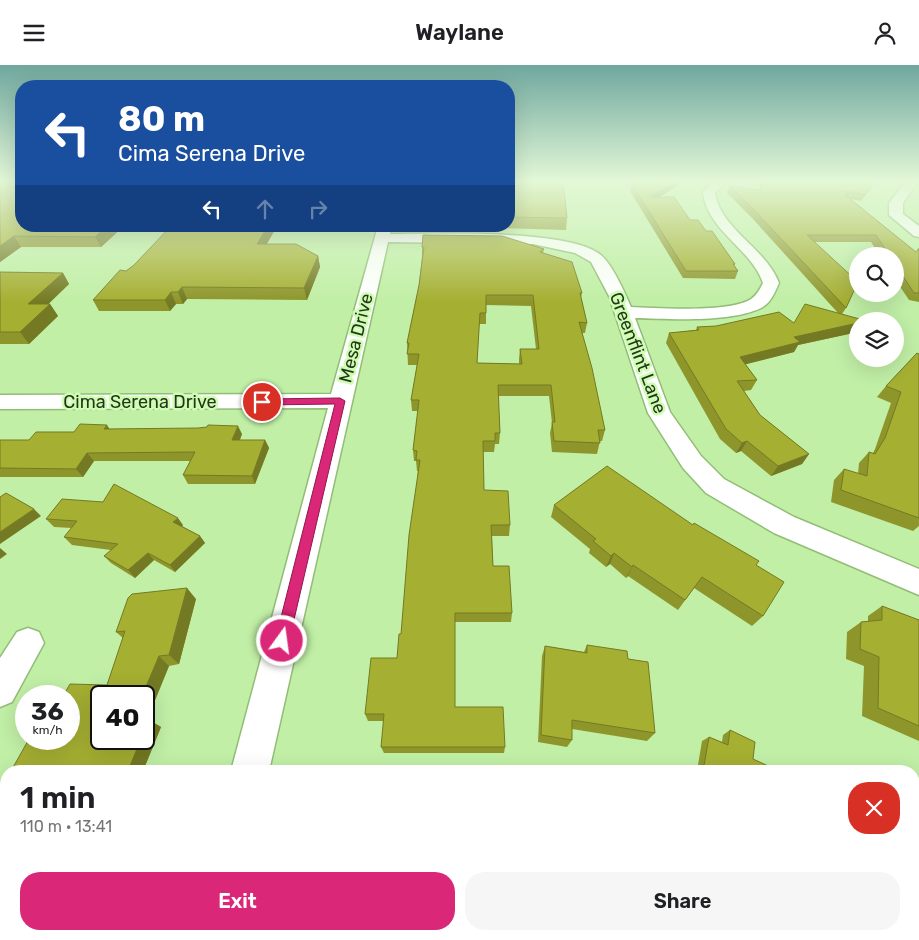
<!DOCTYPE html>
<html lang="en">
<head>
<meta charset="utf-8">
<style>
  :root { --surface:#fff; --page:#f6f6f6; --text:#202124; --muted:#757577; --accent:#db2777 }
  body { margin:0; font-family:Rubik,sans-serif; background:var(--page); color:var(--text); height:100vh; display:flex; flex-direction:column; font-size:19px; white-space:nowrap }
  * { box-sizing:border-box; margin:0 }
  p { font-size:16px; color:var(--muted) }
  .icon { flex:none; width:28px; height:28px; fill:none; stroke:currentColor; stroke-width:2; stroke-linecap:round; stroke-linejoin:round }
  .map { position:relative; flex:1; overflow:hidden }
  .drawer { position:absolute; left:0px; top:700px; width:920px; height:175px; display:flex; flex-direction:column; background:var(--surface); border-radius:20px 20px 0 0; box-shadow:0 5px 20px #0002 }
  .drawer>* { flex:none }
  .banner { position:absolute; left:15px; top:15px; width:500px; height:152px; border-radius:20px; box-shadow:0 5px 20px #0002; background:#1a4fa0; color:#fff; overflow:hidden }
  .fabs { position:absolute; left:849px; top:182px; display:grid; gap:10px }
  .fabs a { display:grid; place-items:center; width:55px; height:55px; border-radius:50%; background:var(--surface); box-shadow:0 5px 20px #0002; font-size:25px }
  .speed { position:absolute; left:15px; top:620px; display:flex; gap:10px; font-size:25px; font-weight:700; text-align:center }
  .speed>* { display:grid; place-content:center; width:65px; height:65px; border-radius:50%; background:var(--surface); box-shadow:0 5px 20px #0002; line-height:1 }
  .speed small { font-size:12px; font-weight:400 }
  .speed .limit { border:2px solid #111; border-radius:8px; background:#fff; color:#111 }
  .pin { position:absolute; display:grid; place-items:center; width:42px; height:42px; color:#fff; margin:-21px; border:2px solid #fff; border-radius:50%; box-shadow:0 1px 5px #0007 }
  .me { position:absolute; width:55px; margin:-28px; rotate:14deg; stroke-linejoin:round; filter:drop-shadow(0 0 4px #0008) }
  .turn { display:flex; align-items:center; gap:18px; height:105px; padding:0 20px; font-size:22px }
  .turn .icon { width:65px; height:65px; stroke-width:2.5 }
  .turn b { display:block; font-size:35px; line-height:42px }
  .lanes { display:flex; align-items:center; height:48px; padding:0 20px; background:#0003; justify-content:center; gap:25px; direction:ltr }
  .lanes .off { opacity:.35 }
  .round { display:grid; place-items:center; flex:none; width:52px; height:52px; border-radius:20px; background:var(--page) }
  .summary { display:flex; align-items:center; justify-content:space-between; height:85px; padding:0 20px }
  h1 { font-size:30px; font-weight:600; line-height:38px }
  .cta { display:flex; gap:10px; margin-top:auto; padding:10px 20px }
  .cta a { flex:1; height:58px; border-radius:20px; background:var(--accent); color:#fff; font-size:20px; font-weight:600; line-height:58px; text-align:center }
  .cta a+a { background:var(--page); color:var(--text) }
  header { display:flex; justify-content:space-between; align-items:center; height:65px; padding:0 20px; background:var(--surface); font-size:22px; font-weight:600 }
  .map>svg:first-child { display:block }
</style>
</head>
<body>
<header><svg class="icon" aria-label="menu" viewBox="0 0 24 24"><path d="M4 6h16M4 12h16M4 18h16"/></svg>Waylane<svg class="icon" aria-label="person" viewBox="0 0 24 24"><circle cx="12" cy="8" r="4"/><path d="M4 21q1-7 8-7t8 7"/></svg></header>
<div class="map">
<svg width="919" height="875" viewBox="0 0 919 875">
  <rect width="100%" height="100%" fill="#c1efa6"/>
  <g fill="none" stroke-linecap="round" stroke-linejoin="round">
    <defs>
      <path id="minor" d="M715 115H728L715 128C721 165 766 183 779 218 775 227 771 238 761 243 730 258 669 254 635 253L670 347 701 391 724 414 794 452 919 504V530L774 468 706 428 683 403 648 348 609 231 591 197 575 188 533 179 388 177 269 706H231L328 343 0 344V330L331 329 378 161H392L390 169C432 169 576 163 603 192 614 203 625 228 631 242 657 243 730 248 751 234 757 230 760 224 763 218 751 183 707 166 703 127Z
        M907 115H919L903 138V149L919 161V172L914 171 889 150V138Z
        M28 563 39 567 44 578 12 637 0 642V593L17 567Z
        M184 869H230L229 875H183Z
        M722 869H776L779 875H725Z"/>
    </defs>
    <use href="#minor" stroke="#92bd77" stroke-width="3"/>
    <use href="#minor" fill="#fff" fill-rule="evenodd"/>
  </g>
  <path fill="#8e962b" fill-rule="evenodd" d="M0 115 21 161H124L101 182H21L0 197Z
    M509 115 567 153 566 165 461 162V167H425V161H509Z
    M760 115H877L861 136 851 134 916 187 919 183V237L909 235 895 214V191H880L871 177H815L846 243 842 249 858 256V267L798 280 794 287 745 299 757 315 751 325 744 326 760 350 809 389 802 399 771 411 741 386 736 388 720 374 666 278 669 268 696 265 697 262 794 258 838 248 753 154 727 128 730 121 759 125Z
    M632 119 677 121 659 132 706 166 735 199 734 201 738 206 735 214 683 213 630 126Z
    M171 161H277L267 179 318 191 320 202 307 235 187 234 183 239H176L170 246H99L93 235 134 200Z
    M422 182 544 184 543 188 582 228 581 233 587 258 585 268H582L605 365 602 376H600L597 389 552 387 550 368 552 358 549 331H498L500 368 499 379H495L494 387H483L484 425 510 460 509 471H492L493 501 512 548 511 557H455V642L505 682 504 688H384L381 682 384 656H368L365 649 397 593 401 569 418 406H417L416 396H414L413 385 418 346H412L411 335 417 300H408L407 278 419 220 422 192ZM486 240 531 241 536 284H520L519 294V299L477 298 479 259H486Z
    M0 207 63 208 69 219 48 239H50L58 251 29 279H0Z
    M917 288 919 461 913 466 831 437 834 415 844 404 858 409 859 398 869 387 873 388 875 384 891 338 877 332 886 321Z
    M109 364 242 369 240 375H265L269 383 255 419H188L183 410 190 396H94L83 412H0V375H29L74 367Z
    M554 440 693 460 756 500 763 551 752 561 694 523 678 545 628 511 626 513 610 499 606 502 589 488 590 484 551 452Z
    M46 454 183 460 182 461 200 471 205 478 175 507 154 495 135 513 111 498 104 491 111 485 72 480 64 472 72 463 54 462Z
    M196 534 179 599 169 601 147 655H149L161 662 143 706H11L107 620 123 573 116 567Z
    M882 541 919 555V676L862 651 864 601 846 594 847 567 861 557 868 556V551Z
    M587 580 628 594 655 668 647 676 572 664V675L567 682 538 677 542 591 545 581 584 587Z
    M730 665 753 694 779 706H697L702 676 709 672 722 677 723 670Z
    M914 751 919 752V816L914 815Z"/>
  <path fill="#747a23" d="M679 115 677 121 648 139 650 132Z
    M876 115H877L861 136 865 130Z
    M107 161H124L101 182 95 172Z
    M268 161H277L260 190 257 179Z
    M14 171 21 182 0 197V181Z
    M318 191 320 202 307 235 304 223Z
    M63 208 69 219 36 251 28 239Z
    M182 222 187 234 183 239 178 227Z
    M171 227 176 239 170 246 165 235Z
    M50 239 58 251 29 279 20 267Z
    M858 258V267L798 280 794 287 735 302 740 292 794 272Z
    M107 360 112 368 104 364Z
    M238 361 242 369 236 383 232 375Z
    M265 375 269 383 255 419 252 411Z
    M747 376 741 386 736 388 742 378Z
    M87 388 94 396 83 412 76 404Z
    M809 389 802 399 771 411 778 401Z
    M34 444 41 451 0 479V467Z
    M178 453 183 460 179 464 173 457Z
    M200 471 205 478 175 507 170 500Z
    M0 483 7 489 0 494Z
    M148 488 154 495 135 513 128 505Z
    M614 488 610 499 606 502 611 491Z
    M633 500 628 511 626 513 632 502Z
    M187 523 196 534 179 599 169 590Z
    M159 591 169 601 144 662V631H142Z
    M149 655 161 662 143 706H128L141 674H144V667Z
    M44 869H63L62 873 42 874Z
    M19 870 17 875H0V871Z"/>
  <path fill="#a5af32" stroke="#747a23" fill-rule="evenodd" d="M0 115H21V161H107L95 172 14 171 0 181Z
    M509 115H561L564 124 567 153 509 152Z
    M635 115H678L650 132H674L690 155H698L706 166H712L735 199H733L738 206H686L632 119Z
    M762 115H876L865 130 842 125 849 130H845L916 187 919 183V228H914L895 199V191H890L876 170H807L858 217 846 243 756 147 730 121 760 125Z
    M171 161H268L257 179H296L318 191 304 223 182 222 178 227H171L165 235H93L120 205 126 206 134 200Z
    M423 170 502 171 544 184 540 187 572 197 582 228H580L587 258 579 257 592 303 605 365H598L600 378 554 376 552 357H555L551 320H498L500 368H495V376H483L484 425 508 426 510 460H491L493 501H509L512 548H455V642H503L505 682H381L384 649H365L371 593H397L399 569H401L409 470 420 395H416L417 386 413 385 419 335H411L419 289H407L409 278H407L419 220 424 182H422ZM486 230H533L539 284H520L522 299 477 298 480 248H486Z
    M0 207 63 208 28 239H50L20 267H0Z
    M805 239 867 256H858V258L794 272 800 277 740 292 757 315 737 316 760 350 809 389 778 401 747 376 742 378 726 364 669 268 699 265 697 262 716 261 779 247 794 258Z
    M917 288 919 289V453L841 425 844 404 867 411 869 387 875 389 885 373 901 327 886 321Z
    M80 359 107 360 104 364 198 363 207 362 208 360 238 361 232 375H265L252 411 183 410 195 387 87 388 76 404 0 403V375H29L36 367H74Z
    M607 401 693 460 694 458 759 496 756 500 784 517 763 551 702 512 685 535 633 500 632 502 614 488 611 491 593 476 596 474 554 440Z
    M114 419 178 453 173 457 200 471 170 500 148 488 128 505 104 491 118 479 64 472 77 456 46 454 62 434 103 437Z
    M6 428 34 444 0 467V432Z
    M187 523 169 590 159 591 142 631H101V674H141L128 706H11L29 674H69V631H63L70 619 107 620 125 566 116 567 128 533 132 529Z
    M882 541 919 555V661L878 643 879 592 860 584 861 557 882 555Z
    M587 580 627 586 628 594 648 597 655 668 572 655V675L541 670 545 581 587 588Z
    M144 654 149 655 144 667Z
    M730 665 755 677 753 694 779 706H703L709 672 728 680Z
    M914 751 919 752V813L914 812Z
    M0 779H6V869H44L42 874 0 871Z
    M340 869H512V875H339Z"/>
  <linearGradient id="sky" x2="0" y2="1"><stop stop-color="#6fa79e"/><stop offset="0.49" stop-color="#e3f8d7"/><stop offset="1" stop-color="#e3f8d7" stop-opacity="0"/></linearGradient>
  <rect width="919" height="237" fill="url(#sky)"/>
  <path fill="#db2777" stroke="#8e194d" d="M340 333 345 336 289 576 287 581 282 583 277 581 275 576 335 339 262 340 257 337 262 334Z"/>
  <g text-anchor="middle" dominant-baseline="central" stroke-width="5" stroke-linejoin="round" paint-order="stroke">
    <g font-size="18" fill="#243619" stroke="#cefcb2">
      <text transform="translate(356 273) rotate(-76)">Mesa Drive</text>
      <text transform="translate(638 288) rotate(69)">Greenflint Lane</text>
      <text x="140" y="337">Cima Serena Drive</text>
    </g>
  </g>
</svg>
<div class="fabs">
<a><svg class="icon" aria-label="search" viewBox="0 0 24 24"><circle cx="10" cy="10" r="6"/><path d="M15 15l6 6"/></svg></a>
<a><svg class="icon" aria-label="layers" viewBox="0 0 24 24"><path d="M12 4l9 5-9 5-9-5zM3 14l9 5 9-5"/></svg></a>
</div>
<div class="speed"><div>36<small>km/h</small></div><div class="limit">40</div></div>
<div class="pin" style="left:262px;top:337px;background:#d93025"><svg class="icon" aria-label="arrive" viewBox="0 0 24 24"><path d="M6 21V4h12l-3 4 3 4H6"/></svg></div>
<svg class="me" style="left:282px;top:576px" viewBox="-20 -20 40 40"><circle r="17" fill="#db2777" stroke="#fff" stroke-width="3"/><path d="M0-11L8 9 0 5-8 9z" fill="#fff"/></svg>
<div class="banner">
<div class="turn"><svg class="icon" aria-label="left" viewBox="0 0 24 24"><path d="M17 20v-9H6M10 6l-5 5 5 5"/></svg><div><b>80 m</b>Cima Serena Drive</div></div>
<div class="lanes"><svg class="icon" aria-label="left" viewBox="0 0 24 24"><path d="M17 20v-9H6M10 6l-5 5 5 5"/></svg><svg class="icon off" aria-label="ahead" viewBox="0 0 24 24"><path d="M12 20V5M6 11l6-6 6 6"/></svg><svg class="icon off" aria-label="right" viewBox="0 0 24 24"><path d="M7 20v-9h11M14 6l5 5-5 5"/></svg></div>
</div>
<section class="drawer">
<div class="summary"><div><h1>1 min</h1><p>110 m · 13:41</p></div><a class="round" style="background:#d93025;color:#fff"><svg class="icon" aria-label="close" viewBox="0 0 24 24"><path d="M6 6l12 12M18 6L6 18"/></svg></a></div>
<div class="cta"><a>Exit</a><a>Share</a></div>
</section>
</div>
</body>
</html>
